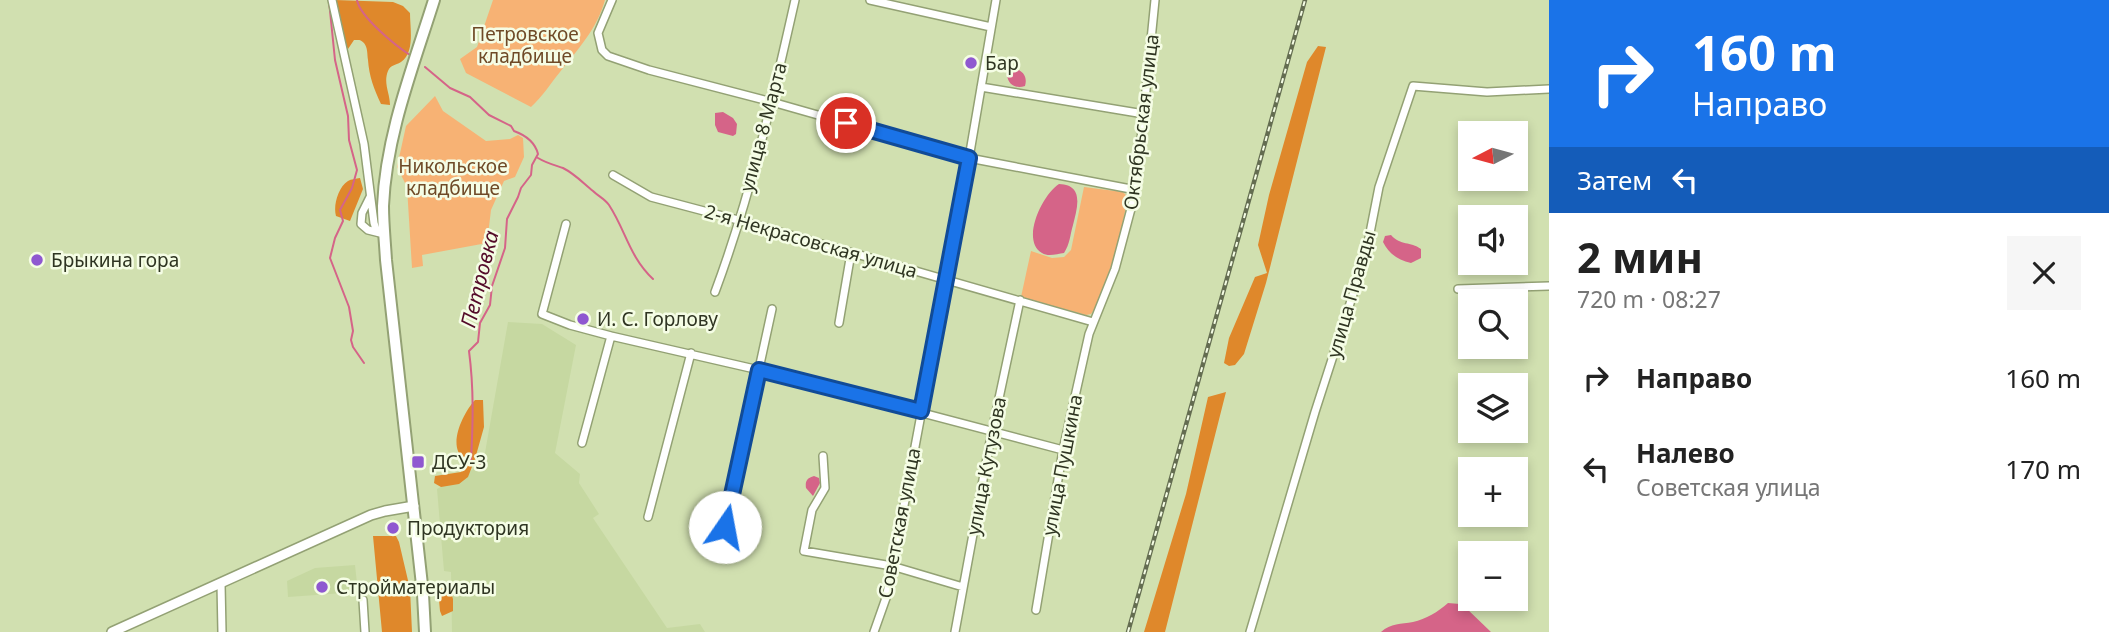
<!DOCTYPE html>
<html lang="ru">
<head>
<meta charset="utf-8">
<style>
  :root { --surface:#fff; --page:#f6f6f6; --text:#222; --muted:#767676 }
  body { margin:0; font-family:"Noto Sans",sans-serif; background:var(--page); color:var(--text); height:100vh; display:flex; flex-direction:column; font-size:26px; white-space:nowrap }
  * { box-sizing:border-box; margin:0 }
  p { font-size:23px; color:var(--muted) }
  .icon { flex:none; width:38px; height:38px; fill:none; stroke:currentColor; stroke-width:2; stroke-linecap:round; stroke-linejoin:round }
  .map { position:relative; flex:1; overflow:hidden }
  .side { display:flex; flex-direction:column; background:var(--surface); width:560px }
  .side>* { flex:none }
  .banner { background:#1a73e8; color:#fff; overflow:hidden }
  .needle { width:46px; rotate:264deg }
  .tools { position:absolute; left:1458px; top:121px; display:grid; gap:14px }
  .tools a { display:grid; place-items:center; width:70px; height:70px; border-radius:0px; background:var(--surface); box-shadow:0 4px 10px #0003; font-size:35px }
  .pin { position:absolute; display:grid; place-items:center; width:60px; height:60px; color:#fff; margin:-30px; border:4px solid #fff; border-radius:50%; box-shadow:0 2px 7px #0007 }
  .me { position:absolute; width:77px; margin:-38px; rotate:12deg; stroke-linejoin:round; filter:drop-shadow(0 0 5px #0008) }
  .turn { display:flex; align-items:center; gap:24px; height:147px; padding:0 28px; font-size:32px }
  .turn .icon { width:91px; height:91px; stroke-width:2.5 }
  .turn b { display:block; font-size:49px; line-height:60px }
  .then { display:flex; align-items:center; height:66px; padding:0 28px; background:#0003; gap:14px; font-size:26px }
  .round { display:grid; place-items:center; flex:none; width:74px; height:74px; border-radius:0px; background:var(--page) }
  .headline { display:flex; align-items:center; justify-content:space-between; height:119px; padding:0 28px }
  h1 { font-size:42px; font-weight:700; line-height:52px }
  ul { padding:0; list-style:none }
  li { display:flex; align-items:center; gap:21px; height:91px; padding:0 28px }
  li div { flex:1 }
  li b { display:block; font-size:26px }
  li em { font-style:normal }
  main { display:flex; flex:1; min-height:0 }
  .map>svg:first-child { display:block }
</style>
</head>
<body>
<main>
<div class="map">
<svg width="1549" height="632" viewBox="0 0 1549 632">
  <rect width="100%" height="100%" fill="#d1e0b0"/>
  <path fill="#c6d8a1" d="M508 322 542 324 576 345 555 453 580 474 579 483 599 514 593 518 667 628 700 624 705 632H452L451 572 444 571 437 489 483 464Z
    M355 565 358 592 288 597 287 581 315 568Z"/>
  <path fill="#f7b274" d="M493 0H605C597 29 578 49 560 72 550 84 543 96 531 107L466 73 460 59 477 47Z
    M435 96 443 111 486 141 510 139 518 135 523 138 524 157 515 177 504 181 491 210 487 243 422 255 423 266 412 268 407 187 397 167 406 126Z
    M1084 187 1123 192 1128 197 1115 260 1096 307 1091 314 1086 315 1021 297 1031 251 1052 258 1064 257 1071 250Z"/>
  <path fill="#df882b" d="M335 0 393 2 403 6 410 13C410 28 415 53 401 62 395 66 391 64 388 71 383 83 390 93 390 105L381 104C374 89 369 76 368 60 367 54 368 48 364 43 360 39 359 40 354 40L348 49 345 43Z
    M1318 46 1326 47 1266 283 1244 354 1235 365 1229 366 1224 363 1229 338 1255 277 1267 273 1258 245 1269 195 1307 62Z
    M360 178 363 189 350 221 336 216C333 206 338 187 348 181 351 179 356 179 360 178Z
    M1226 392 1165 632H1144L1186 494 1208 397Z
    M475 400H483L484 427 475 459 468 477 459 484 441 487 434 483 435 476 461 472C465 462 461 460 458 451 452 436 465 411 475 400Z
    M373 536H396L399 542 410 589 412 632H382Z
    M449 586 453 599V611L442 616 440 611 438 589Z"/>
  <path fill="#d56488" d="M1013 68C1022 70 1028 76 1025 86 1016 89 1008 85 1007 75Z
    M723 112 733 118 737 124 736 134 733 136 718 132 715 125V113Z
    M1059 184C1085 185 1077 208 1073 225 1070 235 1070 244 1064 253 1057 254 1048 257 1042 253 1020 240 1043 194 1059 184Z
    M1391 235C1401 246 1410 241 1421 249V258L1411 263C1398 260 1389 254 1383 242L1385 236Z
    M814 476 819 478 820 483 813 496 806 488C805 481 807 478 814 476Z
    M1448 603 1460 604 1465 607 1491 632H1381C1391 623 1401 624 1413 622 1426 619 1438 612 1448 603Z"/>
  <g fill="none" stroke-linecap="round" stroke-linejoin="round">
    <path stroke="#d56488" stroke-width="2" d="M357 0C360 17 396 46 410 55
      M329 1 335 60 348 116 349 140 357 170 352 188 340 210 343 221 335 238 330 258 349 307 353 331 351 340 353 347 364 363
      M425 67 450 88 470 97 489 115 511 126 514 131C525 135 535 142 538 154L532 165 531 175 521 188 518 197 507 219 505 248 492 286 490 305 480 323 478 342 469 351C474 389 473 423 471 461L474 465 481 464
      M538 158C546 163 554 165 563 168 575 174 583 183 593 191 598 196 605 199 609 205 626 231 629 256 653 279"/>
    <defs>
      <path id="minor" d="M332 0 364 144 374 223 377 232
        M612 0 598 33 602 50 608 56 649 70 772 102 969 158 1136 190
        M870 0 991 27
        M981 87 1144 114
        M613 175 651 197 738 220 1093 322
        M370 197 362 213 361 224 368 230 380 233
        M566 224 542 314 570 325 611 336 582 443
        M1458 289 1549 286
        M715 292C750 198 773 98 795 0
        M839 323 851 253
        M611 336 759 370 1063 450
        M823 456 825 488 812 510 804 551 892 566 963 587
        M648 517 691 353
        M719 553 772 309
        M221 584 222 632
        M363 600 365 632
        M1036 610 1063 450 1089 334 1115 269 1136 190 1155 0
        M874 632 886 598 894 559 969 158 996 0
        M955 632 992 431 1020 300
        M1250 632 1315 412 1355 288 1368 243 1379 187 1413 86 1487 92 1549 89"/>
      <path id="tertiary" d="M112 632 371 515 385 511 414 506"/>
      <path id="primary" d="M425 632 423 594 386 260C385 242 383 224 383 206 386 135 413 67 434 0"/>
    </defs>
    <use href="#minor" stroke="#93a174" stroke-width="10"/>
    <use href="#tertiary" stroke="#93a174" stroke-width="12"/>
    <use href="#primary" stroke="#93a174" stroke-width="14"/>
    <use href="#minor" stroke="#fff" stroke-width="7"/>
    <use href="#tertiary" stroke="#fff" stroke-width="9"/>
    <use href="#primary" stroke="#fff" stroke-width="10"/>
    <defs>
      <path id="rail" d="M1128 632 1305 0"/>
    </defs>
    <use href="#rail" stroke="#646d51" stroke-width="4.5"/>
    <use href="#rail" stroke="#f5fde5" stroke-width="2" stroke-dasharray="5" stroke-linecap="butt"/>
  </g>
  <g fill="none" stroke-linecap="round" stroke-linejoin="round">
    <defs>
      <path id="route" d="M725 527 759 370 921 411 969 158 846 123"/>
    </defs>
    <use href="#route" stroke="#114b97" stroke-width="18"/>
    <use href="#route" stroke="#1a73e8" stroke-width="12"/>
  </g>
  <g fill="#8f58d0" stroke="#f5fde5" stroke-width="2.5">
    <circle cx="971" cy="63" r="7"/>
    <circle cx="37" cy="260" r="7"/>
    <circle cx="583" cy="319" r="7"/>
    <rect x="411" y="455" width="14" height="14" rx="3.5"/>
    <circle cx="393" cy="528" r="7"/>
    <circle cx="322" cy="587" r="7"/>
  </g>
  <g text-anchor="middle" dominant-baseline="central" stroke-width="5" stroke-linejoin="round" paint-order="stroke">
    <g font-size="19" fill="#6f4a27" stroke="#f5fde5">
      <text x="525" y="34">Петровское<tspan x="525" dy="22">кладбище</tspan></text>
      <text x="453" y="166">Никольское<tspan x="453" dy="22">кладбище</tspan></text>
    </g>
    <g font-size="19" fill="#2f3522" stroke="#f5fde5" text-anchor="start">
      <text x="985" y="63">Бар</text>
      <text x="51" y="260">Брыкина гора</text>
      <text x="597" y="319">И. С. Горлову</text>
      <text x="432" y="462">ДСУ-3</text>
      <text x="407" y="528">Продуктория</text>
      <text x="336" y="587">Стройматериалы</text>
    </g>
    <g font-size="19" fill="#2f3522" stroke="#f5fde5">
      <text transform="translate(1141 122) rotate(-83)">Октябрьская улица</text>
      <text transform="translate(763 127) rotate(-75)">улица 8 Марта</text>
      <text transform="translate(811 241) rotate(16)">2-я Некрасовская улица</text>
      <text transform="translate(1351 294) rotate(-74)">улица Правды</text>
      <text transform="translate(1062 465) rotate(-79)">улица Пушкина</text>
      <text transform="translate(986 466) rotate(-79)">улица Кутузова</text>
      <text transform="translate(899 523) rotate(-79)">Советская улица</text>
    </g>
    <g font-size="21" font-style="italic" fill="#540b29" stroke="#f5fde5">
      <text transform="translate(479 279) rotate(-76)">Петровка</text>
    </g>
  </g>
</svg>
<div class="tools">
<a><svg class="needle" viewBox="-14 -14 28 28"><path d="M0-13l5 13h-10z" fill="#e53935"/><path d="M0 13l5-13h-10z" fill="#767676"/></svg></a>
<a><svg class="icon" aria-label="sound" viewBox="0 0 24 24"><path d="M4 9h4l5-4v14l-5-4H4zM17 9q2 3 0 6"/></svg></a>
<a><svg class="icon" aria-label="search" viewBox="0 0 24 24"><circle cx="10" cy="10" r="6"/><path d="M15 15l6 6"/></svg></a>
<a><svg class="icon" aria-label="layers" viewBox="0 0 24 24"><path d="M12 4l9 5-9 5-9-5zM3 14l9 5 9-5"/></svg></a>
<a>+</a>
<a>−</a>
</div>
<div class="pin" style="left:846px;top:123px;background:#d93025"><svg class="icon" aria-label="arrive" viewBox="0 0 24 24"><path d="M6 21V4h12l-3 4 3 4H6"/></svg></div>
<svg class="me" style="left:725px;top:527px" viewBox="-20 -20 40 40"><circle r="19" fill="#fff"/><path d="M0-13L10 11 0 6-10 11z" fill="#1a73e8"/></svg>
</div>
<section class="side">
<div class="banner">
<div class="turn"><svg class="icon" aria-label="right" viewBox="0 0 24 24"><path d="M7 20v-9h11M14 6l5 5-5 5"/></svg><div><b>160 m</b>Направо</div></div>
<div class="then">Затем<svg class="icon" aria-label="left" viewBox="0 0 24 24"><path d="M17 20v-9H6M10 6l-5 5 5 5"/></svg></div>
</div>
<div class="headline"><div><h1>2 мин</h1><p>720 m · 08:27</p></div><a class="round"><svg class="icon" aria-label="close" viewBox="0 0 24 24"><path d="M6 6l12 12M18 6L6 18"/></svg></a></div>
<ul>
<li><svg class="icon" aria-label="right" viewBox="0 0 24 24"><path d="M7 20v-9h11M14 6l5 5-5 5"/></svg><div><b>Направо</b></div><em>160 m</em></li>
<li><svg class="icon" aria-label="left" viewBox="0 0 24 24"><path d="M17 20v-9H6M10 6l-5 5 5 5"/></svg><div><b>Налево</b><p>Советская улица</p></div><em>170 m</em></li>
</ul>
</section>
</main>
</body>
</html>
